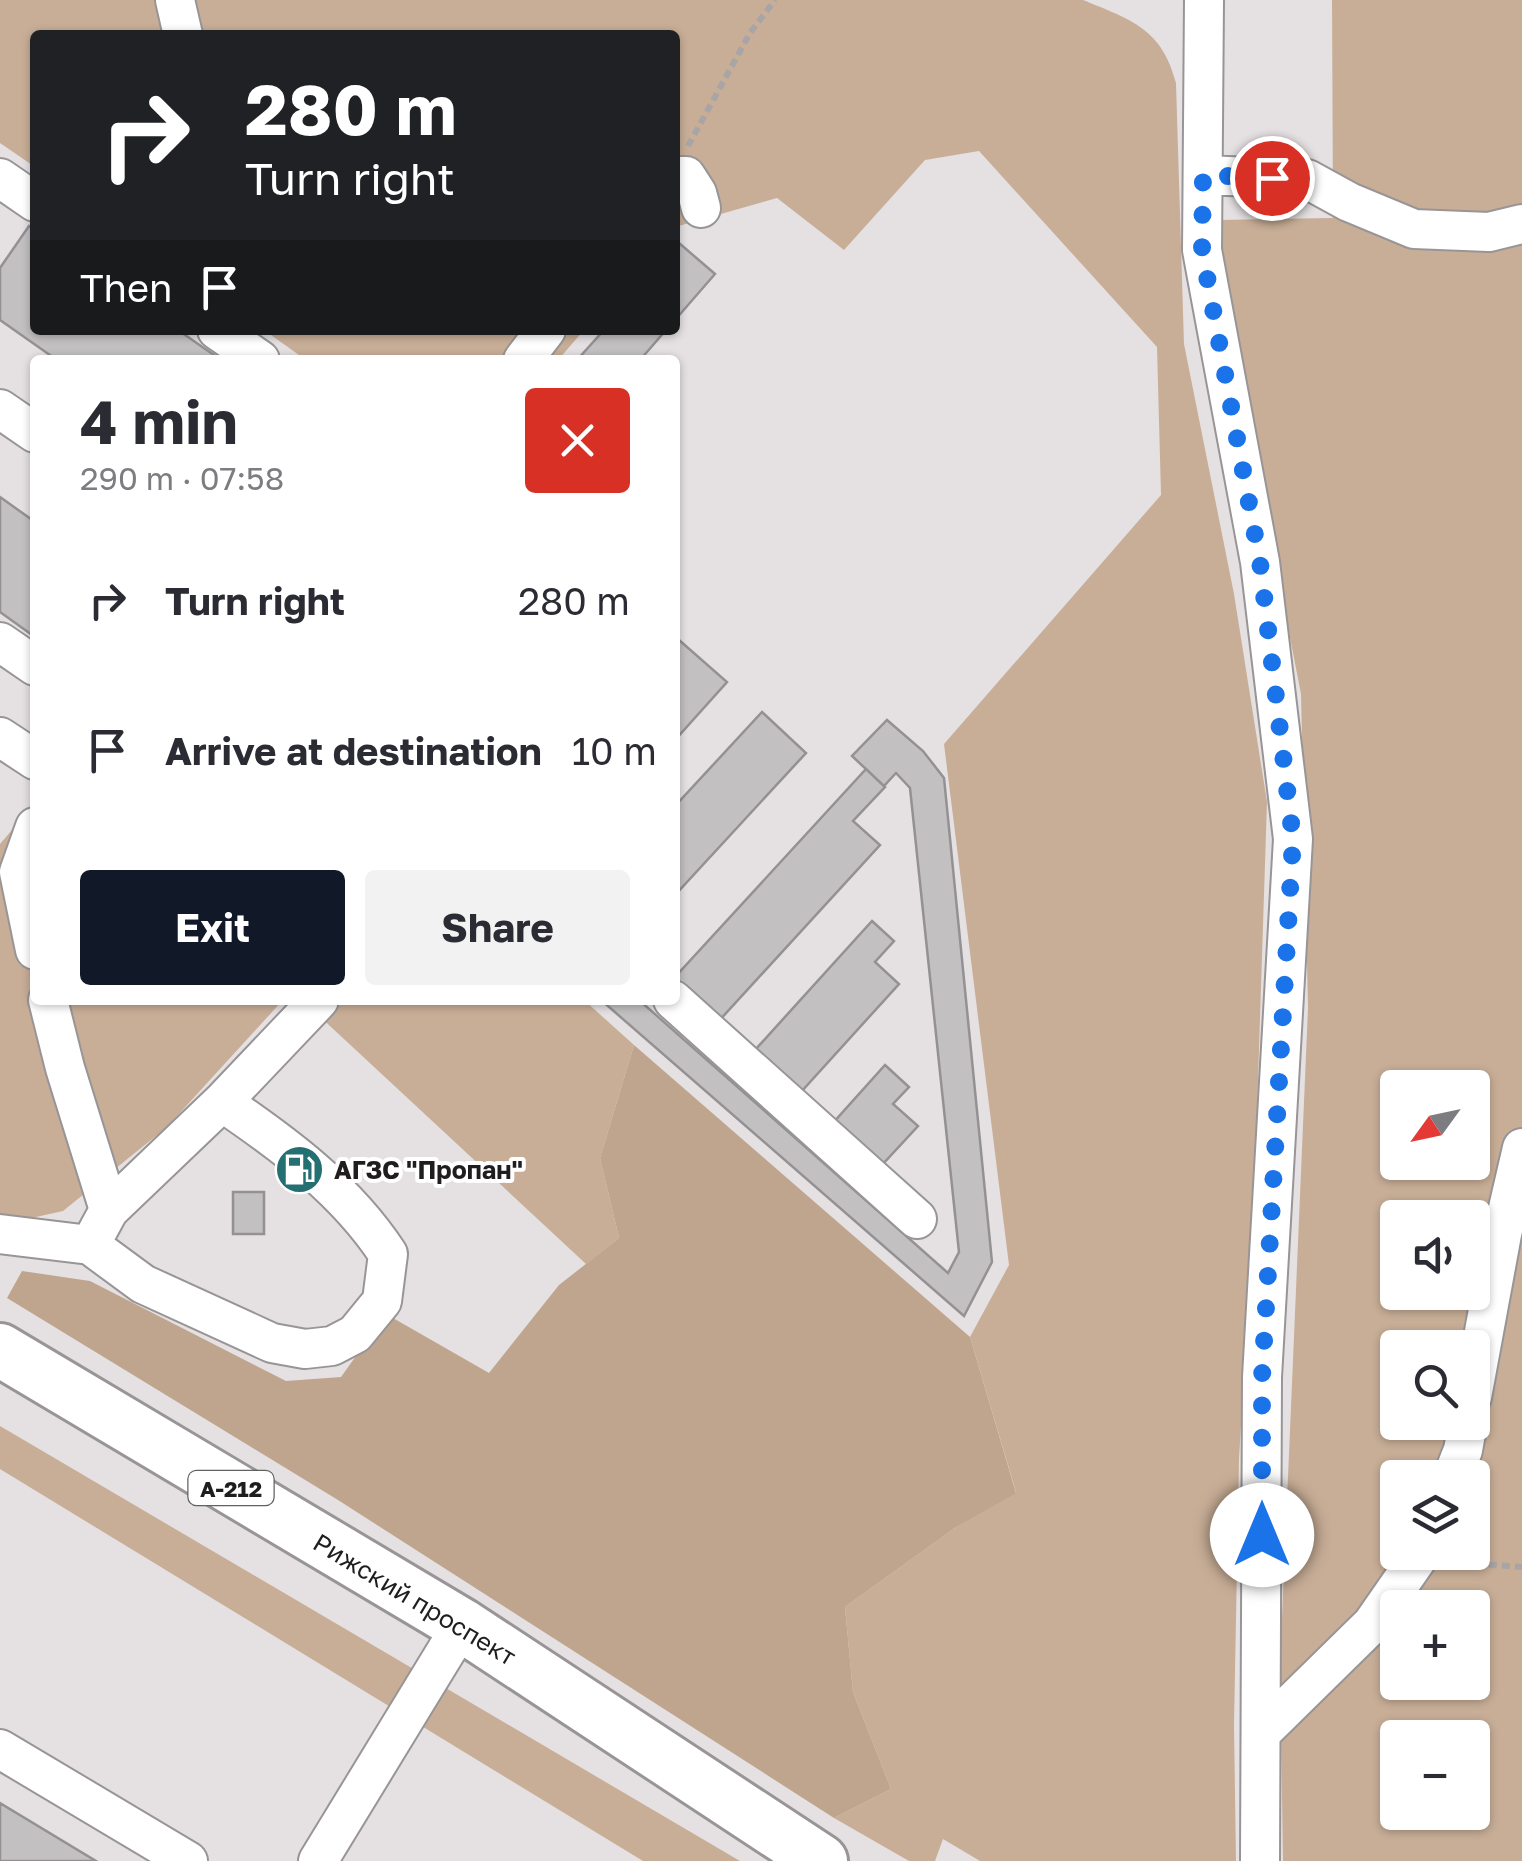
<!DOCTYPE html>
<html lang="en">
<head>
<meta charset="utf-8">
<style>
  :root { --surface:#fff; --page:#f2f2f3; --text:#2b2b33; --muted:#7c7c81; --accent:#111827 }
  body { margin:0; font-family:"Golos Text",sans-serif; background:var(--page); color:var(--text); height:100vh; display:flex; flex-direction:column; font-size:38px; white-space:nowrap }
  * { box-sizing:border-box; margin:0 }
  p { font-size:32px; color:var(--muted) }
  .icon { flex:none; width:55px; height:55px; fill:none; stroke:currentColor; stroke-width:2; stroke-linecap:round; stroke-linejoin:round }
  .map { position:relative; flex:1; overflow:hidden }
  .side { position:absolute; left:30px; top:355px; width:650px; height:650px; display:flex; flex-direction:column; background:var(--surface); border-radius:10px; box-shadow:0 2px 8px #0004 }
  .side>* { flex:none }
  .guide { position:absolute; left:30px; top:30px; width:650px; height:305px; border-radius:10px; box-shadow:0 2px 8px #0004; background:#202124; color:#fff; overflow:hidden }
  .needle { width:65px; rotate:237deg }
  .fabs { position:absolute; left:1380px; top:1070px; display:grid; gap:20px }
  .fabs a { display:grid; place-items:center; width:110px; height:110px; border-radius:10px; background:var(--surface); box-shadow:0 2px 8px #0004; font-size:50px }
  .pin { position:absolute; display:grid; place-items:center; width:85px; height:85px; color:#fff; margin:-42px; border:5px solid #fff; border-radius:50%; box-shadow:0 2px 10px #0007 }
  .me { position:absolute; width:110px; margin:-55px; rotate:0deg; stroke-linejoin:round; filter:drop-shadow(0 0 8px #0008) }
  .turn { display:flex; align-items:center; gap:35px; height:210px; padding:0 50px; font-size:45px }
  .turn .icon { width:130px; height:130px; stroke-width:2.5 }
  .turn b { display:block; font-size:70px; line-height:85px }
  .then { display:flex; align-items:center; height:95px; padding:0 50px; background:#0003; gap:20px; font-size:38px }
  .round { display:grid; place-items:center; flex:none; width:105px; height:105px; border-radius:10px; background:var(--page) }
  .headline { display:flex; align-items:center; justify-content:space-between; height:170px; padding:0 50px }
  h1 { font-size:60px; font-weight:700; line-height:75px }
  .button { display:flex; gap:20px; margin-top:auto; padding:20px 50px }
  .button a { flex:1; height:115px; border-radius:10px; background:var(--accent); color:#fff; font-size:40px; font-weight:700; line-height:115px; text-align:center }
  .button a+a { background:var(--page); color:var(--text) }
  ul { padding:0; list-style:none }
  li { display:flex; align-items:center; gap:30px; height:150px; padding:0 50px }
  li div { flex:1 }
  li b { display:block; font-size:38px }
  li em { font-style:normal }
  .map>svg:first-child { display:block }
</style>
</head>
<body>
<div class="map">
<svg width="1522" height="1861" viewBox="0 0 1522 1861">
  <rect width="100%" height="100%" fill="#e5e1e2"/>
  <path fill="#c8ae97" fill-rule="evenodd" d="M0 0H1083C1132 20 1162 29 1176 83L1184 344 1234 594 1267 802 1254 1204 1239 1459 1234 1725 1236 1861H980L943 1839 935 1861H909L834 1818 891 1789 853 1692 845 1607 955 1528 1016 1492 970 1337 1009 1265 944 744 1161 495 1157 347 979 151 925 160 844 250 777 198 675 227V35H35V167L0 143Z
    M1332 0H1522V1861H1283L1280 1665 1308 1008 1301 694 1220 278V220L1333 218ZM1398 1088H1472V1162H1398ZM1398 1218H1472V1292H1398ZM1398 1348H1472V1422H1398ZM1398 1478H1472V1552H1398ZM1398 1608H1472V1682H1398ZM1398 1738H1472V1812H1398Z
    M264 330H584L558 360H306Z
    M35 803V1000H283L167 1127 63 1211 0 1225V844Z
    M302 1000H584L634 1045 600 1158 619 1238 586 1264Z
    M0 1426 740 1861H643L0 1469Z"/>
  <path fill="#bfa58e" d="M634 1045 970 1337 1016 1493 955 1528 845 1607 853 1692 891 1789 834 1818 338 1500 7 1298 22 1271 90 1281 286 1381 341 1377 386 1314 489 1373 559 1285 619 1238 600 1158Z"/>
  <path fill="#c3c0c2" stroke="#949194" stroke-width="2.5" d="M29 226 35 230V330H178L221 360H57L0 320V268Z
    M679 243 715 274 675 320V248Z
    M604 330H666L640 360H577Z
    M0 497 35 522V637L0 612Z
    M679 640 727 682 675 740V645Z
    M762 712 806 753 675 895V806Z
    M887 720 923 751 944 778 992 1262 964 1316 601 1000H639L948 1273 959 1252 910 788 896 773 884 786 852 756Z
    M866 769 885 787 853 821 880 845 717 1023 675 985V977Z
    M872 921 894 941 875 962 899 984 801 1092 755 1050Z
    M885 1065 909 1087 893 1104 918 1126 881 1166 833 1123Z
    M233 1192H264V1234H233Z
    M0 1803 96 1861H0Z"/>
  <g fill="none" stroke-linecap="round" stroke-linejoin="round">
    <defs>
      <path id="minor" d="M175 0 183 35
        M1204 0 1202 250 1260 562 1293 839 1262 1377 1260 1861
        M1203 175 1307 179 1349 202 1414 229 1489 232 1522 224
        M675 176H686L697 193 701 208
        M0 178 35 202
        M217 330 260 360
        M523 360 546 330
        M0 409 35 433
        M0 642 35 666
        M0 737 35 760
        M35 827 19 872 35 950
        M48 1000 65 1068 109 1210
        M673 1000 917 1219
        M0 1234 90 1245 109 1210 222 1102 319 1000
        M90 1245 143 1284 272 1343 305 1349 332 1346 355 1334 382 1301 388 1254C346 1190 285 1145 222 1102
        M1472 1397 1502 1234 1522 1148
        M1452 1478 1463 1450 1468 1422
        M1261 1733 1372 1624 1422 1552
        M0 1749 188 1861
        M318 1861 462 1625"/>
      <path id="highway" d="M0 1350 462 1625 821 1861"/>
    </defs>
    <use href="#minor" stroke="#999596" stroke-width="42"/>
    <use href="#highway" stroke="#999596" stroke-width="58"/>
    <path stroke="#a9a5a6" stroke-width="6" stroke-dasharray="8 5" stroke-linecap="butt" d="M688 146 750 33 775 0
      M1450 1562 1522 1567"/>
    <use href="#minor" stroke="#fff" stroke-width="38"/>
    <use href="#highway" stroke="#fff" stroke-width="52"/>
  </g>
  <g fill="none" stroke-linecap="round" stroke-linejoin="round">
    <path stroke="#1a73e8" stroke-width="18" stroke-dasharray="0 32.4" d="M1262 1535V1377L1293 839 1260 562 1202 250 1203 175 1272 178"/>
  </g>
  <defs>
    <symbol id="fuel-disc" viewBox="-11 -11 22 22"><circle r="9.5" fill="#246f72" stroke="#fff"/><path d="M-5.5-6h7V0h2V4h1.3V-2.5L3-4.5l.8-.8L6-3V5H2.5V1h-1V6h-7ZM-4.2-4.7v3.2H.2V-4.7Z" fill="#fff"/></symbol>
  </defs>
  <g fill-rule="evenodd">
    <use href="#fuel-disc" x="272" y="1142" width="55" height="55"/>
  </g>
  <g text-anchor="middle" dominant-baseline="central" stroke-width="8" stroke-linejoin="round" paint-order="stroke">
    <rect fill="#fff" stroke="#626162" stroke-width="2.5" x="188.5" y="1471" width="85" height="34" rx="8"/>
    <g font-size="22" font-weight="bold" fill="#1f1d1e">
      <text x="231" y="1488">А-212</text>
    </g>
    <g font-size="25" font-weight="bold" fill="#1f1d1e" stroke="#fff" text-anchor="start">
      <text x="334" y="1169">АГЗС "Пропан"</text>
    </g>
    <g font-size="25" fill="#1f1d1e" stroke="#fff">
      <text transform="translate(415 1599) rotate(31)">Рижский проспект</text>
    </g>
  </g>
</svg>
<div class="fabs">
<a><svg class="needle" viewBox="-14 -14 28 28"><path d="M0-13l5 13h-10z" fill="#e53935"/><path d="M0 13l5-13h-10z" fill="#7c7c81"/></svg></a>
<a><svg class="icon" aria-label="sound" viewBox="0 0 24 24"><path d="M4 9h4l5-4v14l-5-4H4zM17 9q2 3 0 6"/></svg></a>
<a><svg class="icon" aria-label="search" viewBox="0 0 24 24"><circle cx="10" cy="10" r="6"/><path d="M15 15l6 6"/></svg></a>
<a><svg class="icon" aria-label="layers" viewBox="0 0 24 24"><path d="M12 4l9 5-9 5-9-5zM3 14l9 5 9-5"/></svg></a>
<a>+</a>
<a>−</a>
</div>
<div class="pin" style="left:1272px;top:178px;background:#d93025"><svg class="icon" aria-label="arrive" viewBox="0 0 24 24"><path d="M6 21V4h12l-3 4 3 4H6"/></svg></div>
<svg class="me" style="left:1262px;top:1535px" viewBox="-20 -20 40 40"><circle r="19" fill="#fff"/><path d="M0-13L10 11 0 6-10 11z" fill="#1a73e8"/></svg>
<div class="guide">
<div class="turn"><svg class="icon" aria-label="right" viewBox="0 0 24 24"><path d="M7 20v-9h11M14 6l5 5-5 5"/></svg><div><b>280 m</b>Turn right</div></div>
<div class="then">Then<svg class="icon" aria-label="arrive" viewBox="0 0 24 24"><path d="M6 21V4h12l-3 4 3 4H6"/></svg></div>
</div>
<section class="side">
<div class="headline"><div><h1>4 min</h1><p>290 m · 07:58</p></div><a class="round" style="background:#d93025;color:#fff"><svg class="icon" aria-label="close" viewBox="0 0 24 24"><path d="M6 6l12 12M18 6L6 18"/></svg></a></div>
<ul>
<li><svg class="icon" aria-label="right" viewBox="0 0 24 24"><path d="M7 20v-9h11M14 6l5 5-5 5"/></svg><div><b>Turn right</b></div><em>280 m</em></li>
<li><svg class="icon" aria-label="arrive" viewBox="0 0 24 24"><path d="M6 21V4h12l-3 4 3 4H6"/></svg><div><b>Arrive at destination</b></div><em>10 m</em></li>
</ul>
<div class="button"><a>Exit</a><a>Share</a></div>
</section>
</div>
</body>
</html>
